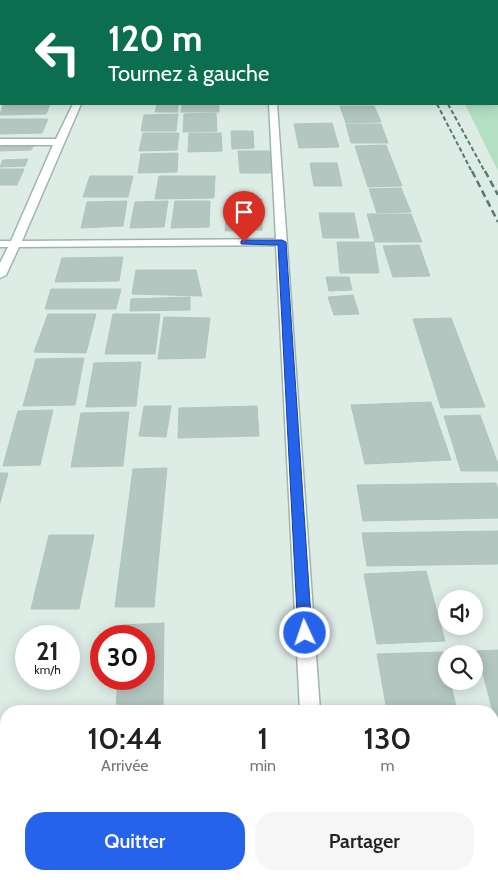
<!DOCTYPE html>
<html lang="fr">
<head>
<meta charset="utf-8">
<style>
  :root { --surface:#fff; --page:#f6f6f6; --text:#222; --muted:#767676; --accent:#2563eb }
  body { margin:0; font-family:Cabin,sans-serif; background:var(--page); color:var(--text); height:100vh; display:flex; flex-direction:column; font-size:19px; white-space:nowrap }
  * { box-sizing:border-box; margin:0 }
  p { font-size:16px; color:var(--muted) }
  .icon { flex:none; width:28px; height:28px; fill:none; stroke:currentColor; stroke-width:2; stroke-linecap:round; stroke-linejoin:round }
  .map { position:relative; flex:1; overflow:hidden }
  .details { position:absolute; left:0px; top:705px; width:499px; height:175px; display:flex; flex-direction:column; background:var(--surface); border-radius:20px 20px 0 0; box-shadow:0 2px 12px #0003 }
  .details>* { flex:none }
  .hud { position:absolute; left:0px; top:0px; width:499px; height:105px; box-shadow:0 2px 12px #0003; background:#0b6e4f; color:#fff; overflow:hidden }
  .fabs { position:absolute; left:438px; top:590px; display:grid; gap:10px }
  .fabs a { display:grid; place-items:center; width:45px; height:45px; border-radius:50%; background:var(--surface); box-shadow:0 2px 12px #0003; font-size:25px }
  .speed { position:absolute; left:15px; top:625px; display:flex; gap:10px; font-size:25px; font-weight:700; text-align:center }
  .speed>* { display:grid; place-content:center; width:65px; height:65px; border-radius:50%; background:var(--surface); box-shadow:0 2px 12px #0003; line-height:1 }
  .speed small { font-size:12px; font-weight:400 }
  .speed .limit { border:8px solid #d22; background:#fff; color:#111 }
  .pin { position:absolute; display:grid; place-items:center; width:42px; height:42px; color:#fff; margin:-51px -21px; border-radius:50% 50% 50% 0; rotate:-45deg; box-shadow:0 0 5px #0007 }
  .pin .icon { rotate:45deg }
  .me { position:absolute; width:55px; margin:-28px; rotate:357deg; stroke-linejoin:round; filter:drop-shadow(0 0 4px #0008) }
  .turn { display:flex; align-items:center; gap:18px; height:105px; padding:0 25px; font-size:22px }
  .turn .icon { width:65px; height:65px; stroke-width:2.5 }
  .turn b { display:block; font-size:35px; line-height:42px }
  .eta { display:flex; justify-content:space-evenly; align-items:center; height:85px; text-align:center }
  .eta b { font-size:30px; font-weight:600; line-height:35px }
  .button { display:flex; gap:10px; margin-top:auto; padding:10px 25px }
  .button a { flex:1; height:58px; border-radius:20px; background:var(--accent); color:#fff; font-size:20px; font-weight:600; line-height:58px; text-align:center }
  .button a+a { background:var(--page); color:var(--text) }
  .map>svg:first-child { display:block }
</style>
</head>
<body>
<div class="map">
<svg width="498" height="880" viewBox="0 0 498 880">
  <rect width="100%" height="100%" fill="#deece6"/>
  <path fill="#b3e0c2" d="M414 0H498V171L465 104H498V1Z"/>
  <path fill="#b3c6bf" stroke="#afc6be" d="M3 104H50L46 114 0 115Z
    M157 104H178V112H155Z
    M182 105H219V112H181Z
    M340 106H374L381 122 346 123Z
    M216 113 217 131 183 132 184 114Z
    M178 114 176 131H141L144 115Z
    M0 119H48L42 133 0 134Z
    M332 123 339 147 299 148 294 124Z
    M346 124H381L388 143H351Z
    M231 131H253L254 148 232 149Z
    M143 133H179L177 150 139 151Z
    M189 133H221L222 151 188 152Z
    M0 143H35L31 150 0 151Z
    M386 145 402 186 368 187 355 146Z
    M238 151H270L273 173H240Z
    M178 153 177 172 138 173 141 154Z
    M28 159 25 166 0 167 3 160Z
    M310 163H337L342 186H314Z
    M0 169H24L17 185H0Z
    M90 176H133L128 197H83Z
    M159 176H215L214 198 155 199Z
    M401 188 411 212 377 213 369 189Z
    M262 199V230L225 231 227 200Z
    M127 201 123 226 81 228 87 202Z
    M168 201 164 227 130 228 135 202Z
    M175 201H210L209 227 171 228Z
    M319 213H354L359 238H323Z
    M367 214H411L422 242H375Z
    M337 242H374L379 273H340Z
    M419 245 430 276 393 277 383 246Z
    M123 257 119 281 55 282 62 258Z
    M136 270H196L202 296 132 294Z
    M326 277H349L352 290 329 291Z
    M51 289H121L116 309H45Z
    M353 295 359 314 334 315 328 297Z
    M190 297V310L130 311 131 299Z
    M48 314H96L86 353 34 352Z
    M113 314H160L155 354H105Z
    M164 317 210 318 205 358 158 359Z
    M451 318 485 407 441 408 413 319Z
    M84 358 75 405 23 406 36 359Z
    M141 362 136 406 86 407 94 363Z
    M431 402 451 460 365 464 351 405Z
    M144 406H171L166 437 139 436Z
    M257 406 259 436 178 438 179 408Z
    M53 410 40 465 3 466 18 411Z
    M129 412 123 466 71 467 81 413Z
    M480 415 498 464V471H461L444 416Z
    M167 468 154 607H115L133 469Z
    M0 473H8L0 503Z
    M496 483 498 490V518L363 521 357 485Z
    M498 531V564L367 566 362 533Z
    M49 535H94L79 609H31Z
    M426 571 445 641 377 644 364 574Z
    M164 623 163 705 116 707 118 679H144V636H121L122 625Z
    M498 650V731L477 651Z
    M443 652 446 667V681H450L457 711H387L377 654Z
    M6 768V846H0V795Z
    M492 838 498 862V880H401L400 874H492Z"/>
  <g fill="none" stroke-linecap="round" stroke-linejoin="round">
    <defs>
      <path id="minor" d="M260 0H266V1H260Z
        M0 71H1V75H0Z
        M73 104H81L22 241 276 239 269 104H277L320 711H300L276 245 19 247 6 275 0 278V263L8 247H0V241H11L53 145H0V139H56Z
        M307 874H331L332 880H308Z"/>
    </defs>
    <use href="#minor" stroke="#a0b4ae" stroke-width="3"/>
    <use href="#minor" fill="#fff" fill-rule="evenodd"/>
    <path stroke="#577972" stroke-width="2" stroke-dasharray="4.5 2.5" stroke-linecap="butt" d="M437 104 472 172
      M448 104 485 172"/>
    <path stroke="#577972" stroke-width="2.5" stroke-dasharray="7 4" stroke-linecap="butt" d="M472 171 498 222
      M485 171 498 195"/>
  </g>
  <path fill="#2563eb" stroke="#184099" d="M244 240H282L286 242 312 633 310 638 305 639 300 638 298 633 278 245 241 244V241Z"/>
</svg>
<div class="fabs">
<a><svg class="icon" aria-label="sound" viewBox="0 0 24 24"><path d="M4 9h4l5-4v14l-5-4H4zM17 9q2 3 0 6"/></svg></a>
<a><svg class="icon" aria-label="search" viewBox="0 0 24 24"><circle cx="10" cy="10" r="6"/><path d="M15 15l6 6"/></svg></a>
</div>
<div class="speed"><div>21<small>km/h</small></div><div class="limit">30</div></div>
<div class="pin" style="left:244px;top:242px;background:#d93025"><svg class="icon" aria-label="arrive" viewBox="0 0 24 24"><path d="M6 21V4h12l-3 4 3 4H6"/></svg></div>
<svg class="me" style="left:305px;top:633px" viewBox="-20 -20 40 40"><circle r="17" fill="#2563eb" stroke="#fff" stroke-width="3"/><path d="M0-11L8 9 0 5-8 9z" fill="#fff"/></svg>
<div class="hud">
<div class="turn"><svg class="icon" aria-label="left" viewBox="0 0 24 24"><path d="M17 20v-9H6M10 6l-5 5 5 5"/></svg><div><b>120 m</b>Tournez à gauche</div></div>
</div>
<section class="details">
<div class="eta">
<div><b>10:44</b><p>Arrivée</p></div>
<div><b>1</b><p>min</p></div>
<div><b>130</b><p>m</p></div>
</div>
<div class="button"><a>Quitter</a><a>Partager</a></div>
</section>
</div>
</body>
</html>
